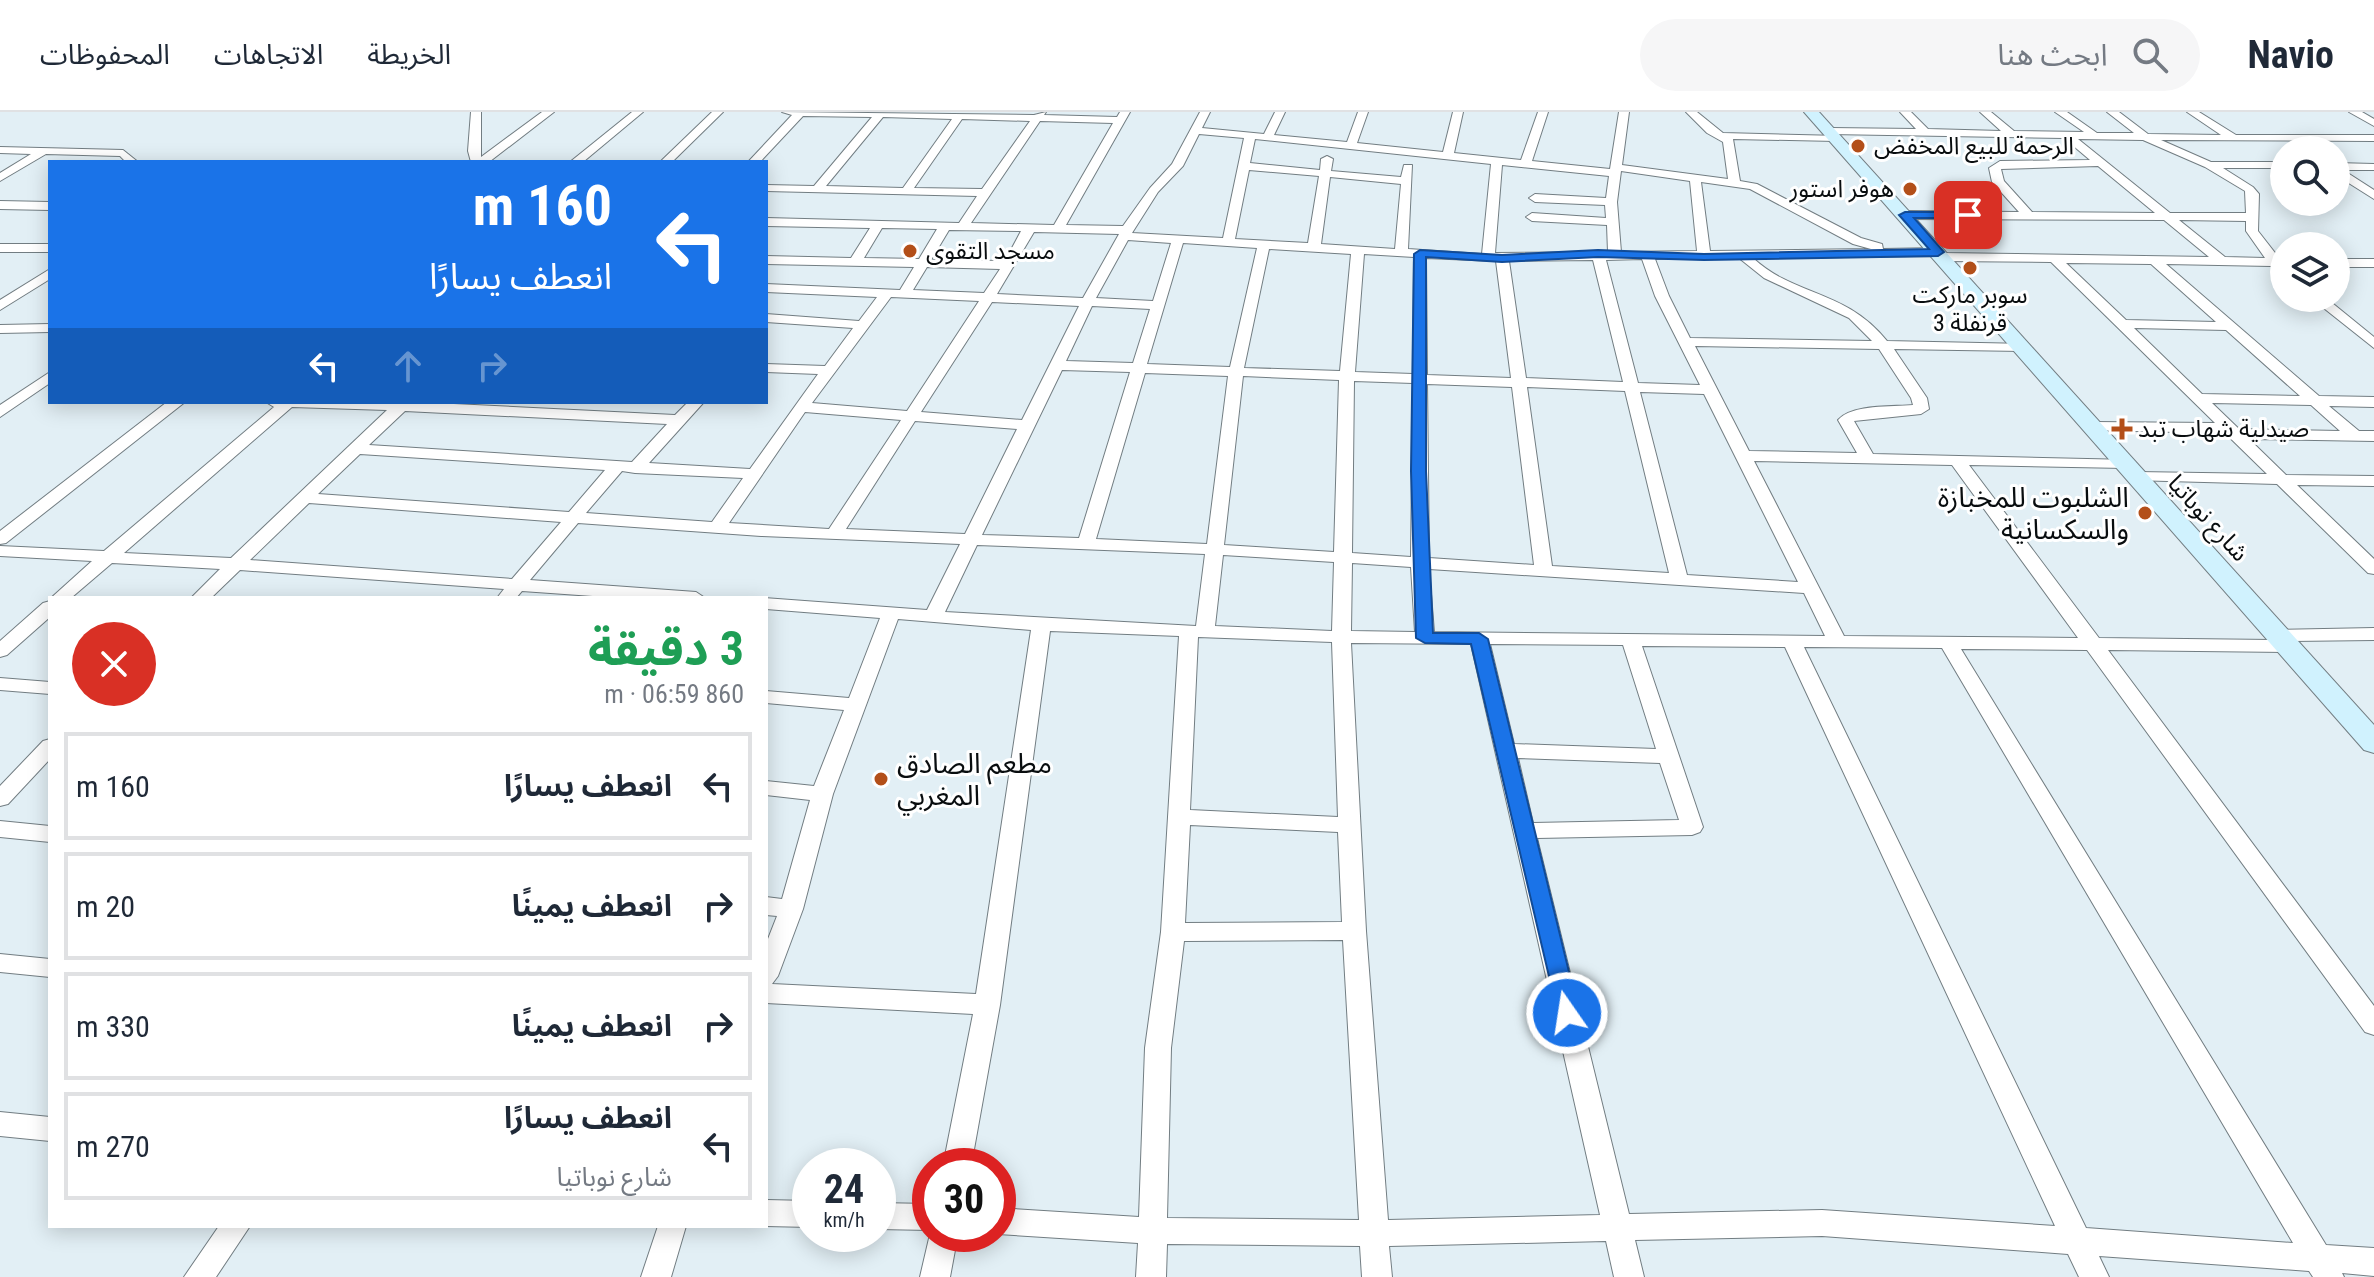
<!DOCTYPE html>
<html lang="ar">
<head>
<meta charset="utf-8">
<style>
  :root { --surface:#fff; --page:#f6f6f7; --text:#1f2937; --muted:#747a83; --line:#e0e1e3 }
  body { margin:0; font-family:"Roboto Condensed","Noto Sans Arabic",sans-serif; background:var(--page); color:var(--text); direction:rtl; height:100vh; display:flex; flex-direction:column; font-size:30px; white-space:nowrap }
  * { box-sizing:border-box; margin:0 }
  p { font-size:26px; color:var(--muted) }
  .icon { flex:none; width:44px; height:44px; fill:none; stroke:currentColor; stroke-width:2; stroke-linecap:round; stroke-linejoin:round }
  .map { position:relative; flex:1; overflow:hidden; direction:ltr }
  .sheet { position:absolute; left:48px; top:484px; width:720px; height:632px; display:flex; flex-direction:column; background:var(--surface); border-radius:0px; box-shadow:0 4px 20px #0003; direction:rtl }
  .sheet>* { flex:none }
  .banner { position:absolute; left:48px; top:48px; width:720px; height:244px; border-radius:0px; box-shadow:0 4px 20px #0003; direction:rtl; background:#1a73e8; color:#fff; overflow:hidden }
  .controls { position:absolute; left:2270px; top:24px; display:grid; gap:16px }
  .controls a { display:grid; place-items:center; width:80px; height:80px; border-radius:50%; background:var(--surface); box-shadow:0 4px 20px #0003; font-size:40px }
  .speed { position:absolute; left:792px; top:1036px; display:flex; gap:16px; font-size:40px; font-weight:700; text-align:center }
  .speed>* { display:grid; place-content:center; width:104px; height:104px; border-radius:50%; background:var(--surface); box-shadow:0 4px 20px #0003; line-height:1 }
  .speed small { font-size:20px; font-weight:400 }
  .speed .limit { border:12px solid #d22; background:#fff; color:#111 }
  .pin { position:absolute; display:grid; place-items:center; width:68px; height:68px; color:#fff; margin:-34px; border-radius:16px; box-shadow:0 4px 12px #0006 }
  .me { position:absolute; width:88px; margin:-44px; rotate:347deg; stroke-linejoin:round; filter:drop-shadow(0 0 6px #0008) }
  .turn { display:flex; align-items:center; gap:28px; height:168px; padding:0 24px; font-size:36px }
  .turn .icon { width:104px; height:104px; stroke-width:2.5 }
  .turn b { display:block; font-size:56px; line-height:68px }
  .lanes { display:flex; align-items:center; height:76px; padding:0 24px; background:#0003; justify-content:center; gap:40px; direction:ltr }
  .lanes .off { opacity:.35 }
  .round { display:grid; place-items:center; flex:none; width:84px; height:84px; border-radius:42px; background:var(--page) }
  .head { display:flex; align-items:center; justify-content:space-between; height:136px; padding:0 24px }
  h1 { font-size:48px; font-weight:700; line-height:60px; color:#1e9e55 }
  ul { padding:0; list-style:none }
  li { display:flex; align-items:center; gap:24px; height:108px; margin:0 16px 12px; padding:0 8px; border:4px solid var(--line); border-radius:0px }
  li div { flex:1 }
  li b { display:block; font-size:30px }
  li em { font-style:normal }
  header { display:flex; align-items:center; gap:48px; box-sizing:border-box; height:112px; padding:0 40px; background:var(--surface); border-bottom:2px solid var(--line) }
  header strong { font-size:38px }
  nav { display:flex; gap:44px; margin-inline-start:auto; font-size:28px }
  .search { width:560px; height:72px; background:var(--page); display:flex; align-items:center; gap:20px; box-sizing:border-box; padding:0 28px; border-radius:44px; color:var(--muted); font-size:30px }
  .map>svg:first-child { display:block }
</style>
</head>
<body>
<header>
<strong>Navio</strong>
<div class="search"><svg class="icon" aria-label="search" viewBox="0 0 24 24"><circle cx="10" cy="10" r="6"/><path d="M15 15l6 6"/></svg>ابحث هنا</div>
<nav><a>الخريطة</a><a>الاتجاهات</a><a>المحفوظات</a></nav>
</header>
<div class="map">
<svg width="2374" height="1165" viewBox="0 0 2374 1165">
  <rect width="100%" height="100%" fill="#e2eff5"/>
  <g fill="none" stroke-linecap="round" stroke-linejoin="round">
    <defs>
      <path id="street" d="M471 0H481V45L542 0H554L489 50H471L468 39Z
        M632 0H643L583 50H570Z
        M712 0H723L672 50H660Z
        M782 0 1034 3 1046 0 1044 3 1117 5 1120 0H1130L1066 113 1123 114 1150 76 1172 52 1200 0H1210L1202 16 1264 22 1275 0H1285L1274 23 1347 30 1358 0H1368L1357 31 1443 40 1453 0H1463L1454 41 1521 48 1538 0H1548L1532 49 1610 57 1619 0H1629L1622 53 1728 67 1723 30 1707 21 1686 0H1697L1723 21 1840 24V28L1836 29 1733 27 1740 69 1757 72 1861 126 1882 132 1883 137 1938 136 1944 141 2209 145 2164 108 1905 107 1899 103 1905 99 2019 100 1992 70 1989 56 2000 49 2090 48 2064 26 1830 22 1825 19 1830 16 1916 17 1900 0H1911L1928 17 2001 19 1980 0H1991L2014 19 2084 20 2055 0H2067L2097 21H2134L2107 0H2119L2148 22 2221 23 2187 0H2199L2236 23H2374V29L2161 28 2211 50H2284V56H2223L2253 75 2259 82 2258 119 2279 146H2284L2283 157 2271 154 2166 152 2319 284 2374 285V295L2329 294 2359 319H2374V329L2249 327 2286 363 2374 364V374L2297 373 2374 447V462L2368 461 2277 372 2131 368 2129 365 2137 360 2267 362 2225 321 2087 318V312L2093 310 2215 311 2051 150 1942 149 1936 144 1753 146C1795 185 1845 177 1887 229L2027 232V238L2022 239 1894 237 1927 286 1929 297 1921 302 1854 309 1873 342 2131 348V354L2125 356 1969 353 2099 526 2272 528 2269 524 2279 518 2374 516V528L2292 529 2297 534 2287 540 2108 538 2374 894V923L2365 920 2087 538 1961 537 2326 1133 2374 1136V1164L2342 1161 2344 1165H2313L2309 1159 2099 1144 2109 1165H2079L2068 1142 1822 1124 1635 1128 1644 1165H1614L1606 1129 1389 1134 1392 1165H1362L1360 1134 1167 1132 1166 1165H1136L1138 1131 998 1122V1096L1139 1105 1145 936 1161 820 1179 524 1050 519 1000 893 971 1054H943L973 902 766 891V832L777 804 766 803V785L782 787 810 688 766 683V669L814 674 844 598 766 591V579L849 586 880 506 766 497 764 486 927 498 960 432 761 424 578 411 530 468 696 480 705 486H621L522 479 516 486H497L504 477 240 458 211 486H191L220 457 112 451 71 486H51L92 449 0 444V434L104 439 274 295 266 290H413L675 303 688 290H704L649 351 750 357 818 262 766 260V252L825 254 853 216 766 210V202L859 209 877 185 766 180V172L900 178 914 155 766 152V144L851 146 870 116 766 114V106L959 111 977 84 766 79V73L814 74 872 5 803 4 760 50H748L792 3ZM883 5 952 7 903 76 826 74ZM962 7 1030 9 982 77 914 76ZM1040 9 1113 11 1054 113 971 111ZM1199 22 1244 26 1223 126 1132 121 1158 80 1183 54ZM1255 27 1491 52 1482 142 1408 137 1412 53H1404L1401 65 1331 59 1333 47 1327 44 1321 47 1320 58 1250 51ZM2078 27 2143 28 2205 55 2245 79 2246 101H2170ZM1502 53 1609 64 1606 86 1535 82 1529 86 1535 90 1605 93 1606 106 1532 101 1526 105 1532 109 1607 113 1608 140 1495 141ZM2098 54 2155 101 2032 100 2004 69 2001 57ZM1249 58 1319 64 1308 131 1235 127ZM1621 59 1690 69 1697 139 1621 140 1617 90ZM1330 65 1401 72 1395 137 1321 132ZM1701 70 1750 77 1853 132 1871 137 1710 139ZM2179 108 2246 109V119L2265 146 2225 145ZM882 116 937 117 919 147 864 146ZM949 118 1021 119 1005 149 931 148ZM1034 120 1119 122 1083 186 997 182ZM1128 128 1171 131 1153 189 1096 186ZM1183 131 1257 136 1230 255 1147 252ZM1269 137 1351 142 1340 259 1244 256ZM1364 142 1414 145 1413 262 1355 260ZM1426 146 1496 149 1511 266 1427 263ZM1699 146H1739L1764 166 1849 206 1872 229 1690 226 1669 184 1655 147ZM1642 147 1655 184 1700 273 1638 271 1606 148ZM1593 148 1623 270 1526 266 1509 149ZM2066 151 2151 152 2216 210 2126 208ZM927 155 1000 157 984 181 913 178ZM891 185 979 189 907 299 812 291ZM992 190 1079 194 1022 308 921 300ZM1092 194 1150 197 1133 251 1066 249ZM2134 216 2226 218 2300 284 2202 282ZM1695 234 1879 237 1911 286 1913 293C1892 295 1852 292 1838 308L1857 341 1749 339ZM1062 258 1130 260 1079 426 982 423ZM1145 261 1228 264 1207 432 1096 427ZM1243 264 1339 268 1334 440 1224 433ZM1354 269 1413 271 1411 445 1352 441ZM1427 272 1512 275 1534 453 1429 446ZM1527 275 1625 279 1669 461 1552 454ZM1640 280 1704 282 1798 470 1687 463ZM2212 291 2311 293 2340 319 2239 317ZM292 295 387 298 231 446 124 441ZM405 299 667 312 632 350 369 333ZM805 300 901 308 829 417 729 411ZM915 309 1017 317 965 422 846 417ZM360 342 605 358 569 400 318 382ZM1754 349 1952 353 2078 526 1844 524ZM622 359 635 361 743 366 712 410 586 401ZM309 391 561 410 512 467 250 448ZM977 433 1205 442 1196 514 945 500ZM1223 443 1334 450 1332 519 1215 514ZM1352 451 1411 455 1415 520 1351 519ZM1429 457 1804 481 1825 524 1434 520ZM898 507 1031 518 976 882 772 872 778 864 803 797 833 682ZM1198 525 1332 530 1338 705 1190 698ZM1351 531 1471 532 1600 1103 1388 1108 1366 819ZM1490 532 1623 533 1656 637 1514 632ZM1642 534 1785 535 2055 1114 1822 1098 1629 1102 1537 726 1692 723 1700 720 1703 715ZM1804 535 1942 536 2293 1131 2086 1116ZM1518 646 1660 651 1679 708 1533 711ZM1190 713 1338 720 1342 810 1185 811ZM1343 828 1359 1108 1167 1106 1171 936 1184 829Z
        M2349 0H2362L2374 7V14Z
        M0 35 123 38 138 50H126L120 44 46 42 0 69V61L31 42 0 41Z
        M2336 51 2374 52V58H2343L2374 78V87L2336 63Z
        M0 89 50 90V98L0 97Z
        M0 132H50V140H0Z
        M2336 147H2374V155H2336Z
        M50 157V167L0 198V188Z
        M2311 186H2326L2374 225V236Z
        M50 212V220L0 221V213Z
        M50 260V271L0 305V293Z
        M167 290H185L6 431 0 432V419Z
        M50 489V505L7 543 0 545V529L43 491Z
        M0 566 50 570V582L0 578Z
        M50 627V647L8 692 0 694V674L43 629Z
        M0 709 50 714V730L0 725Z
        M0 842 50 847V865L0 860Z
        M0 1000 50 1005V1029L0 1024Z
        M766 1088 810 1089V1115L766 1114Z
        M878 1091 930 1092V1118L878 1117Z
        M219 1114H250L216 1165H184Z
        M658 1114H686L671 1165H641Z
        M930 1122H958L950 1165H920Z"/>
      <path id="secondary" d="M1804 0H1819L2374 613V641L2364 638Z"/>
    </defs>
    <use href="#street" stroke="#727d82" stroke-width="2"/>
    <use href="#secondary" stroke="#727d82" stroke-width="2"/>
    <use href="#street" fill="#fff" fill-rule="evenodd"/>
    <use href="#secondary" fill="#d0f2fe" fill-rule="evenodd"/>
  </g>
  <path fill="#1a73e8" stroke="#114b97" stroke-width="2" d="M1905 100H1968L1973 103 1968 106H1914L1944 140 1938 144 1704 148 1598 145 1502 150 1426 145V359L1433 521H1479L1488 527 1579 901 1576 907H1559L1471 532 1425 531 1416 526 1411 359 1414 142 1420 138 1502 143 1598 138 1704 142 1929 137 1899 103Z"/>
  <g fill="#b34f19" stroke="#fff" stroke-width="3">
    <circle cx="1858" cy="34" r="8"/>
    <circle cx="1910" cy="77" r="8"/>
    <circle cx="910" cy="139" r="8"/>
    <circle cx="1970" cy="156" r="8"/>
    <path d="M2118 305h8v8h8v8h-8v8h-8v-8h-8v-8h8z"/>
    <circle cx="2145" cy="401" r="8"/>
    <circle cx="881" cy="667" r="8"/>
  </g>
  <g text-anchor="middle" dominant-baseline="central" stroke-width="6" stroke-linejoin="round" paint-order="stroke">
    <g font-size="24" fill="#090d0f" stroke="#fff" text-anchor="start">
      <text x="1874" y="34">الرحمة للبيع المخفض</text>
      <text x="1894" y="77" text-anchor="end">هوفر استور</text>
      <text x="926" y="139">مسجد التقوى</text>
      <text x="1970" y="183" text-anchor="middle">سوبر ماركت<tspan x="1970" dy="28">قرنفلة 3</tspan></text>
      <text x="2138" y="317">صيدلية شهاب تبد</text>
    </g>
    <g font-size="24" fill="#090d0f" stroke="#fff">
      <text transform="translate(2208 406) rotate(48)">شارع نوباتيا</text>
    </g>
    <g font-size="28" fill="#090d0f" stroke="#fff" text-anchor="end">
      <text x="2129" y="385">الشلبوت للمخبازة<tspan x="2129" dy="32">والسكسانية</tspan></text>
      <text x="897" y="651" text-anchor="start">مطعم الصادق<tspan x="897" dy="32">المغربي</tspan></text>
    </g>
  </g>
</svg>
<div class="controls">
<a><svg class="icon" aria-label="search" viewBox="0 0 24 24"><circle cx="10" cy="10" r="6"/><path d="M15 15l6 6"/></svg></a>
<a><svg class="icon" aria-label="layers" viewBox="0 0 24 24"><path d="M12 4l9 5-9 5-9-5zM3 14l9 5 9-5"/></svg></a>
</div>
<div class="speed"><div>24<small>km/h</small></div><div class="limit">30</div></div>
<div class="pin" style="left:1968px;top:103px;background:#d93025"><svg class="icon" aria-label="arrive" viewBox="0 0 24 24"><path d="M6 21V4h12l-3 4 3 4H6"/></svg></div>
<svg class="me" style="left:1567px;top:901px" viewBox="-20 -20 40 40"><circle r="17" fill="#1a73e8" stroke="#fff" stroke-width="3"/><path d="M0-11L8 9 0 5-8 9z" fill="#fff"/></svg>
<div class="banner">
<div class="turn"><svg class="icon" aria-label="left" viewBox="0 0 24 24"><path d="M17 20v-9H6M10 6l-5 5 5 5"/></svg><div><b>160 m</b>انعطف يسارًا</div></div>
<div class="lanes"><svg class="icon" aria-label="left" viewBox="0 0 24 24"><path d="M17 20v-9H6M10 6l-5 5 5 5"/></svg><svg class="icon off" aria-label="ahead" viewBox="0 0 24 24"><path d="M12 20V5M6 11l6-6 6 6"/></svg><svg class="icon off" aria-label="right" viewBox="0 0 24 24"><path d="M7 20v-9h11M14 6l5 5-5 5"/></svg></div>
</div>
<section class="sheet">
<div class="head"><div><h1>3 دقيقة</h1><p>860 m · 06:59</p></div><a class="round" style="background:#d93025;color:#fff"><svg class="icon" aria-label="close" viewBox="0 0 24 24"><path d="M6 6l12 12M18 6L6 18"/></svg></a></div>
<ul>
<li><svg class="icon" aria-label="left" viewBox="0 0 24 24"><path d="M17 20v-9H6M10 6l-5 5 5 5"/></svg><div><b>انعطف يسارًا</b></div><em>160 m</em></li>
<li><svg class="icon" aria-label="right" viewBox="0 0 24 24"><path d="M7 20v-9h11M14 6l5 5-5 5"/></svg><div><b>انعطف يمينًا</b></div><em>20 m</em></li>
<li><svg class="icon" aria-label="right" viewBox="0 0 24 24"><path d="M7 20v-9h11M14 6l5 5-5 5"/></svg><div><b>انعطف يمينًا</b></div><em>330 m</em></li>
<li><svg class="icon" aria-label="left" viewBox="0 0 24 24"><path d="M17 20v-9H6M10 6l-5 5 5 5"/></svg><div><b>انعطف يسارًا</b><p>شارع نوباتيا</p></div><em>270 m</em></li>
</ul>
</section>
</div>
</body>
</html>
